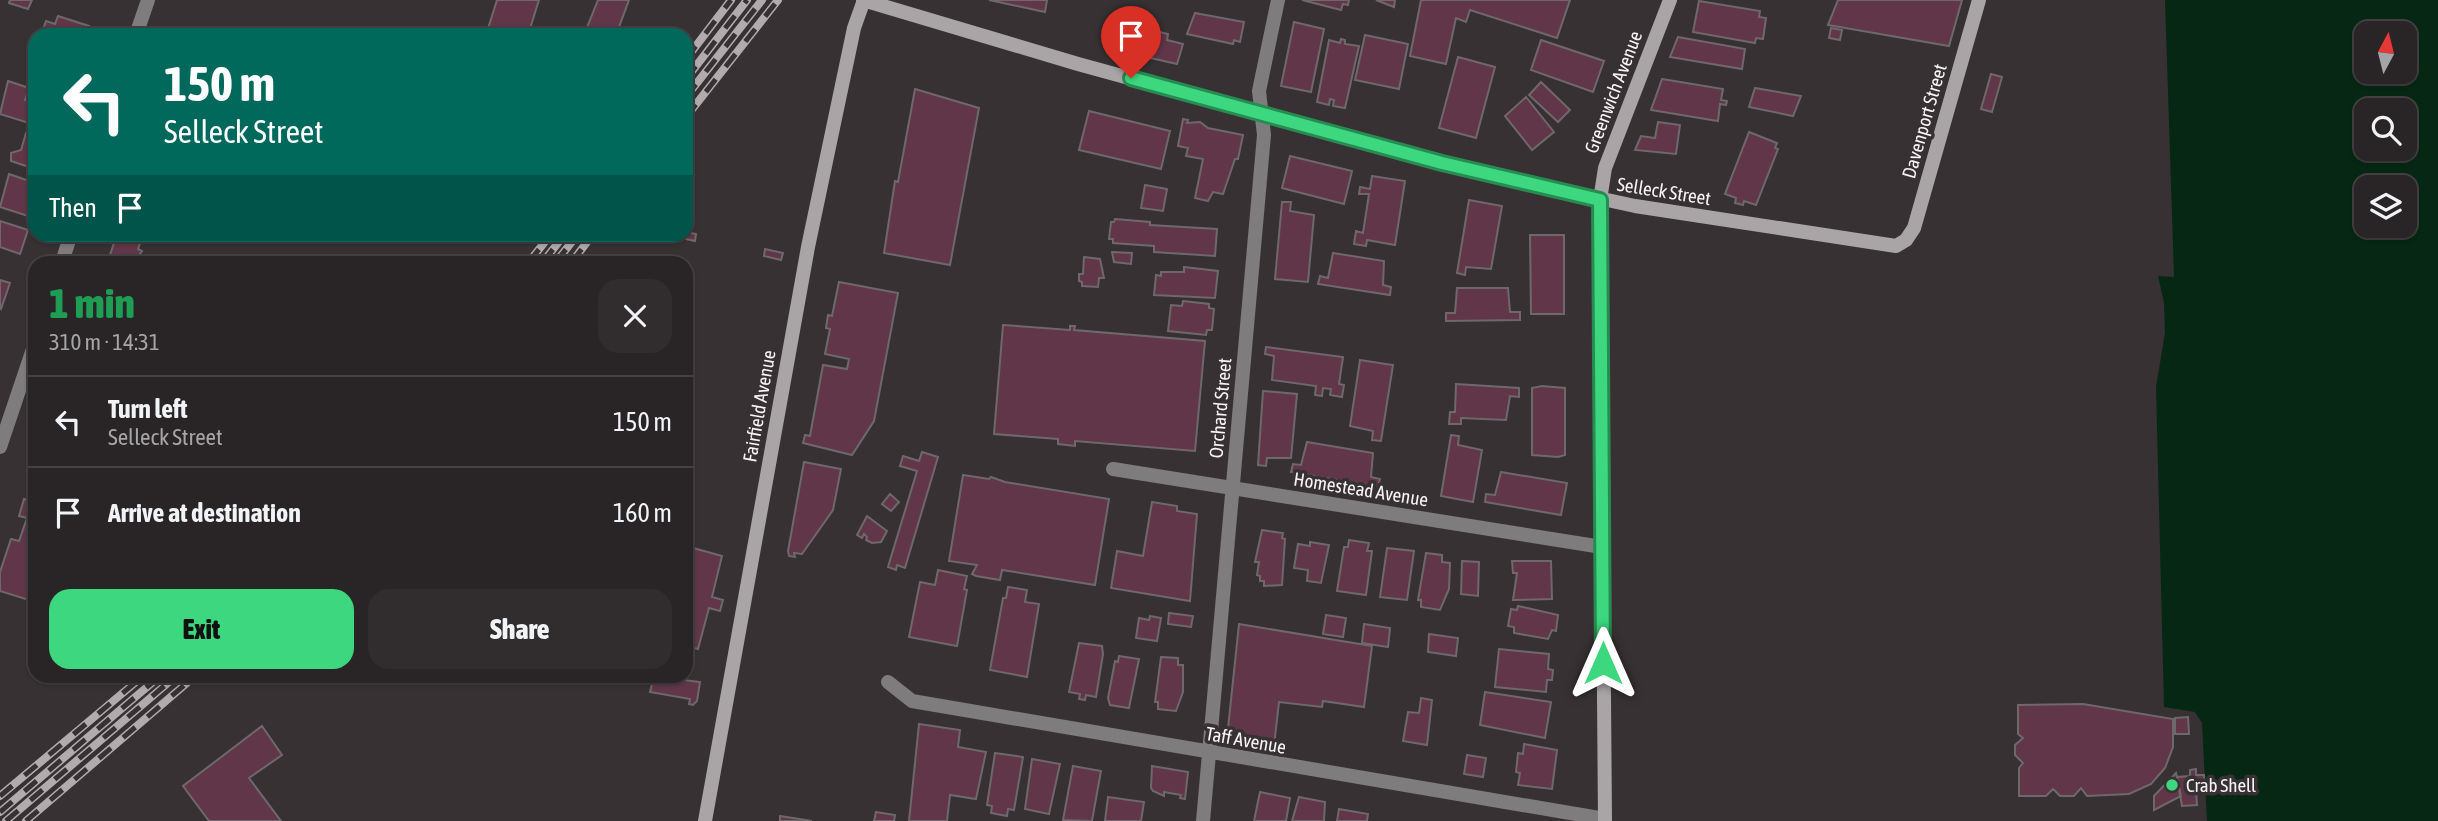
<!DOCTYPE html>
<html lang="en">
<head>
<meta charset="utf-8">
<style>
  :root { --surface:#292526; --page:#312d2e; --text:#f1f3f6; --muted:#a5a5a7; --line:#454243; --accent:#3cd77e }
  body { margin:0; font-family:"Asap Condensed",sans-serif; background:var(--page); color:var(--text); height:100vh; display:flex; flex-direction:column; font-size:26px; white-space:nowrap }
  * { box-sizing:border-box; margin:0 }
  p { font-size:23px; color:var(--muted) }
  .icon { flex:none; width:38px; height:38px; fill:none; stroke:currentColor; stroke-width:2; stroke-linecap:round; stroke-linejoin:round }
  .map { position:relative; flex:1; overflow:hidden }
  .sheet { position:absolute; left:28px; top:256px; width:665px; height:427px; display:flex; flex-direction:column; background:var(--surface); border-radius:21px; box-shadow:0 2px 5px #0004,0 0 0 2px var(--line) }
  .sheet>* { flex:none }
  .banner { position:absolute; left:28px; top:28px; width:665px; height:214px; border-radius:21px; box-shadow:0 2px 5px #0004,0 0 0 2px var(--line); background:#00695c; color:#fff; overflow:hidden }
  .needle { width:46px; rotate:7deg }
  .controls { position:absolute; left:2354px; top:21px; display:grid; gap:14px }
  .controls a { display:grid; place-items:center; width:63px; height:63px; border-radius:14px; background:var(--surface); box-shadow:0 2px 5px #0004,0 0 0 2px var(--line); font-size:35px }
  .pin { position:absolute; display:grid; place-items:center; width:60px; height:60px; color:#fff; margin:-72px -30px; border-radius:50% 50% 50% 0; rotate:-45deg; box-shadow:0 0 7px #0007 }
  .pin .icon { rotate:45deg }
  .me { position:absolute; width:77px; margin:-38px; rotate:0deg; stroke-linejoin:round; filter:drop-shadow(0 0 5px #0008) }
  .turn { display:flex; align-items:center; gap:24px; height:147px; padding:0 21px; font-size:32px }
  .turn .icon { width:91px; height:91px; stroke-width:2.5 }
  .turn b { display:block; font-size:49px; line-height:60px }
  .then { display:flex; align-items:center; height:66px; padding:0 21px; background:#0003; gap:14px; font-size:26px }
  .round { display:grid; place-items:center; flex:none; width:74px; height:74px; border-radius:21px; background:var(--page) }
  .headline { display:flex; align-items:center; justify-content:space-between; height:119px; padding:0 21px }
  h1 { font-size:42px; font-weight:800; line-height:52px; color:#1e9e55 }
  .action { display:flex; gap:14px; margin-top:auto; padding:14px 21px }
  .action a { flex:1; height:80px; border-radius:21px; background:var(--accent); color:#111; font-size:28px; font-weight:800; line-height:80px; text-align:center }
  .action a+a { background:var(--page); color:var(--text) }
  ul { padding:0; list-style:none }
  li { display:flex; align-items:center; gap:21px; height:91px; padding:0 21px; border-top:2px solid var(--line) }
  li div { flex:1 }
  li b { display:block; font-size:26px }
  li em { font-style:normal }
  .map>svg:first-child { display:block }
</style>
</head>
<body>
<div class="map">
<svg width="2438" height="821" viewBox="0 0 2438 821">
  <rect width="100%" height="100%" fill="#373133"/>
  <path fill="#062713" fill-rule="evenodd" d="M2165 0H2438V821H2207L2202 723 2195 712 2164 707 2156 387 2165 333 2164 303 2158 276 2174 277ZM2366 33H2404V72H2366ZM2366 110H2404V149H2366ZM2366 187H2404V226H2366Z"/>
  <path fill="#613649" stroke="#6e686a" stroke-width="2" d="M10 0H32L28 9 9 3Z
    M497 0H539L528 35H486Z
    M598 0H629L616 35H584Z
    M989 0H1047L1045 12Z
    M1302 0H1349L1348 5 1343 4 1341 10Z
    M1376 0H1395L1394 7Z
    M1421 0H1570L1557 38 1470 10 1466 22 1456 18 1446 64 1410 56Z
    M1838 0H1962L1949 46 1828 25Z
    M1699 1 1760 11 1759 17 1766 18 1763 39 1756 38 1755 43 1693 32Z
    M1195 13 1244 22 1240 42 1234 40 1233 44 1187 34Z
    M58 16 89 26 86 35H41L46 21 55 24Z
    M1114 21 1168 34 1167 40 1183 44 1177 64 1107 48Z
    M1294 22 1324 29 1311 92 1281 86Z
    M1831 28 1842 30 1840 40 1829 38Z
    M1365 35 1408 44 1399 89 1355 80Z
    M1678 37 1745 49 1742 69 1670 57Z
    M1341 39 1345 40V44L1359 46 1345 108 1333 106 1334 100 1330 99 1329 105 1317 102 1329 40 1340 43Z
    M1541 40 1604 61 1593 92 1531 70Z
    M1458 57 1495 67 1476 138 1439 128Z
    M1991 74 2002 77 1992 112 1981 109Z
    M1662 79 1723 89 1721 100 1727 101 1726 105 1720 104 1718 121 1651 110Z
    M8 81 29 88 25 100 35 103V125L0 114Z
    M1541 82 1570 110 1558 122 1529 95Z
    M1755 88 1801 96 1793 116 1749 107Z
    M915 89 979 108 950 265 884 253 895 181 898 182Z
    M1526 97 1554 132 1532 150 1505 116Z
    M1089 111 1170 131 1161 169 1079 150Z
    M1183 119 1188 120 1187 123 1200 122 1208 128 1243 135 1238 159H1235L1223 194 1213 192 1208 201 1195 198 1203 159 1186 156 1188 148 1178 146Z
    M1658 122 1680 125 1676 154 1635 150 1641 136 1655 138Z
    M1749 132 1777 143 1775 148 1778 149 1756 205 1744 201 1743 205 1735 203 1736 198 1725 194Z
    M26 133 35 136V169L11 161V153L21 150Z
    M1290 156 1352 171 1344 204 1282 188Z
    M9 174 35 183V195L28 216 0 207Z
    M1372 176 1405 181 1395 245 1367 240 1366 246 1354 244 1356 231 1363 233 1369 194H1359L1360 187 1370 189Z
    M1145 185 1167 189 1163 211 1141 208Z
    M1469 200 1502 206 1491 269 1466 267 1465 275 1457 273Z
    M1282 202H1291L1290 211 1314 215 1308 282 1275 279Z
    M1115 219 1150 222V225L1217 229 1215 256 1154 252V246L1113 243V239H1109L1111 222H1114Z
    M0 221 28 230 20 254 0 247Z
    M686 232 696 234 695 241 677 237Z
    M117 234H143L138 249 142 251 134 262 110 255Z
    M1530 235H1564V314H1531Z
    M765 249 783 253 781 260 764 256Z
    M1112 252 1132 253 1131 264 1114 262Z
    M1333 253 1384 261 1383 285 1391 287 1390 295 1318 284 1320 276 1328 278Z
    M1084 257 1100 259 1104 278H1099L1098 287 1082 286V282L1079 281V274H1083Z
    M1184 267 1218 271 1215 298 1154 295 1156 275 1161 276V272H1184Z
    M0 280 10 283 1 309 0 308Z
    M839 282 898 293 874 421 852 455 803 443 805 435 810 436 823 365 847 369 849 359 825 354 830 329 826 328 828 315 832 316Z
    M1457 288H1508L1510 312H1520V320L1446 321V313H1455Z
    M1183 301 1209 304V308L1214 309 1212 330H1207L1206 335 1168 331 1171 305 1182 306Z
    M1003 325 1070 330V326H1075L1074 330 1205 341 1195 451 1075 441V446L1058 444V439L994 434Z
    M1266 347 1343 357 1339 384 1344 385 1342 397 1330 395 1331 389 1323 388 1322 396 1315 395 1316 386 1272 380 1274 356 1265 354Z
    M1360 360 1393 365 1381 441 1372 440 1373 431 1350 426Z
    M1456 384 1519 388V397L1510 396 1506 420 1461 418V424H1449L1450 412H1455Z
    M1542 386 1565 388V455L1558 457 1532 455V388Z
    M1263 391 1297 394 1291 458H1267L1266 466 1258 465Z
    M1451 435 1459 436 1458 445 1482 450 1473 502 1441 496Z
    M1307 442 1373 453 1371 477 1380 479 1378 487 1291 472 1293 464 1301 465Z
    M922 452 938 457 905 568 897 565 896 570 888 567 917 471 900 466 903 456 919 461Z
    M804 462 841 469 833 510 802 554 794 553 795 557 789 556 788 551Z
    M1501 472 1567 483 1561 515 1485 502 1486 494 1495 495Z
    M963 475 989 479 991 477 1005 482 1109 499 1095 585 1002 570 1000 580 976 576 972 574 977 565 949 561Z
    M890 494 899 502 891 511 882 504Z
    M33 497H35V602L0 591V572L11 539 19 541 27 518 19 516 24 499 32 501Z
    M1152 502 1177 506V511L1197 514 1190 601 1111 588 1117 551 1143 556Z
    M867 516 887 531 881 542 872 543 866 540 867 537 864 534 862 538 857 535Z
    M1262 530 1283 533 1282 538 1285 539 1282 585 1264 586V581H1260V576L1257 575 1259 562H1255Z
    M1349 540 1369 543 1367 551H1372L1366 595 1337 591 1344 547H1348Z
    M1310 542 1329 545 1321 583 1307 581 1308 570 1294 568 1298 544 1310 546Z
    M686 546 722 556 712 597 723 600 720 611 709 608 698 649 686 646Z
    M1387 548 1414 551 1407 600 1380 597Z
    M1426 553 1442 555V562L1450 563 1449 589 1440 610 1421 607V600H1418Z
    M1462 561 1479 562 1478 596 1461 594Z
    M1512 561H1551L1552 599 1513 600 1517 573H1513Z
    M938 570 967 576 964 589 967 590 957 646 909 637 920 582 935 585Z
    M1008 587 1027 590 1025 602 1039 604 1027 677 990 670 1003 598H1006Z
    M1518 606 1558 615 1556 631 1552 630 1548 639 1514 633V627L1508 626 1511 609 1517 610Z
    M1169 613 1193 616 1191 627 1168 624Z
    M1326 615 1346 618 1343 637 1323 634Z
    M1150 616 1161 618 1157 641 1136 638 1139 618 1149 620Z
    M1239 624 1372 646 1364 707 1323 701 1322 707 1279 702 1274 746 1227 738Z
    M1364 624 1390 628 1388 647 1362 643Z
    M1429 634 1458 638 1456 656 1428 652Z
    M1079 643 1102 646 1103 654 1096 697 1086 695 1085 700 1079 699 1080 694 1069 692Z
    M1499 649 1549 654 1548 669 1553 670 1552 680H1547L1546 692 1495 687Z
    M1119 656 1139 659 1129 708 1110 705 1108 698 1115 661 1118 662Z
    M1161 657 1178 658V665H1183V692L1176 711 1158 709V702H1155Z
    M654 676 700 682 697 701 693 705 689 704 690 699 650 692Z
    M1485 692 1551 702 1545 738 1480 725Z
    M1421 698 1432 700 1427 745 1403 741 1408 712 1419 713Z
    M2083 704 2173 719V747L2165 768 2151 784 2129 794 2087 796 2081 788 2074 796H2060L2053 789 2046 796H2019V768L2023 763 2015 755V745L2023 738 2018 734V705Z
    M2188 717 2189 734H2175V718Z
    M919 724 960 730 958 747 986 752 976 799 950 795 947 821H909Z
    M262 726 282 755 249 778 281 821H209L183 786Z
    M1524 744 1557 750 1552 789 1518 785 1520 773 1516 772 1518 753 1523 754Z
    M995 753 1023 757 1014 810 1008 809 1007 816 991 813 992 806 987 805Z
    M1467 755 1486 758 1483 777 1464 774Z
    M1032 759 1060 764 1049 814 1025 809Z
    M1073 766 1101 771 1092 821 1063 820Z
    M1152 766 1188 772 1185 799 1180 798 1181 795 1164 792V796L1153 791 1151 788Z
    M2196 769V775H2204L2205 788 2196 789 2197 805 2182 806 2177 777 2190 776V770Z
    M2176 773 2181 796 2154 810V796Z
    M1260 792 1290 798 1286 821H1254Z
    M1108 797 1144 802 1141 821H1105Z
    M1299 797 1325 802 1324 821H1292Z
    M1339 809 1368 814 1367 821H1337Z
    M876 812 895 815 894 821H874Z
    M780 816 812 821H780Z"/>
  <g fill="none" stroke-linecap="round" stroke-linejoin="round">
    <path stroke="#7f7c7d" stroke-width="14" d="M136 35 148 0
      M62 262 71 234
      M0 447 35 343
      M1113 469 1602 547
      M888 682 912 701 1605 819
      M1203 821 1264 135 1259 91 1278 0"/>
    <path stroke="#a9a5a6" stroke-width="14" d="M863 0 1078 64 1442 164 1635 206 1896 246 1906 240 1914 228 1979 0
      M705 821 808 247 854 28 864 0
      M1605 821 1600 200 1605 168 1670 0"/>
    <defs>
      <path id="rail" d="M686 59 731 0
        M686 79 747 0
        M686 97 762 0
        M686 117 778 0
        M529 262 551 234
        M543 262 565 234
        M556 262 578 234
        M572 262 593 234
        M0 796 143 676
        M0 812 160 676
        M6 821 176 676
        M26 821 195 676"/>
    </defs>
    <use href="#rail" stroke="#b0acad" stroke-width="8"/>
    <use href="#rail" stroke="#373133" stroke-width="5" stroke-dasharray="16" stroke-linecap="butt"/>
  </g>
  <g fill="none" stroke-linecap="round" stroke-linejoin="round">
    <defs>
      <path id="route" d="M1131 78 1442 163 1600 200 1603 663"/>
    </defs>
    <use href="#route" stroke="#278c52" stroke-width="18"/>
    <use href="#route" stroke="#3cd77e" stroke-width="12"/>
  </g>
  <circle fill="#3cd77e" stroke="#373133" stroke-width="2.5" cx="2172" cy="785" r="7"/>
  <g text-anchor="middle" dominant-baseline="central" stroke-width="7" stroke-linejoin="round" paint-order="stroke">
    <g font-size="19" fill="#f7f4f5" stroke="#373133">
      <text transform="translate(1613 92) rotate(-69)">Greenwich Avenue</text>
      <text transform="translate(1924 121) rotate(-74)">Davenport Street</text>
      <text transform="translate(1664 191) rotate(9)">Selleck Street</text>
      <text transform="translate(759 406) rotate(-80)">Fairfield Avenue</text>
      <text transform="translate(1220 408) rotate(-85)">Orchard Street</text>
      <text transform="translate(1361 489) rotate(9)">Homestead Avenue</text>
      <text transform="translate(1246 740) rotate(10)">Taff Avenue</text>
    </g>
    <g font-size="19" fill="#f7f4f5" stroke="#373133" text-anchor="start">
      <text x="2186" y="785">Crab Shell</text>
    </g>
  </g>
</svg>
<div class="controls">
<a><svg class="needle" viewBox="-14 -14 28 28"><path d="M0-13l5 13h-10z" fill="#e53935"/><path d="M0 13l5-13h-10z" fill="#a5a5a7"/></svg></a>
<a><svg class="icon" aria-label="search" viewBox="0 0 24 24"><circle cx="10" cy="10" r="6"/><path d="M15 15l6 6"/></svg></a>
<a><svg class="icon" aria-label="layers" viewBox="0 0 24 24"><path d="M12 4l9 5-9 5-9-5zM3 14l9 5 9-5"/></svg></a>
</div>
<div class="pin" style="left:1131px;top:78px;background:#d93025"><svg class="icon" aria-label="arrive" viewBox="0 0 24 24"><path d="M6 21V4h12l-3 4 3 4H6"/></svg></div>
<svg class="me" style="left:1603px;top:663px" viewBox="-20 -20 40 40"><path d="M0-17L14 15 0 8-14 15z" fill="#3cd77e" stroke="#fff" stroke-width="4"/></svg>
<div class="banner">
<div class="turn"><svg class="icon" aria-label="left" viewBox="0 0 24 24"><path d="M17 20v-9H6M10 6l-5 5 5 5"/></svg><div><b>150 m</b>Selleck Street</div></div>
<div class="then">Then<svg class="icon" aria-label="arrive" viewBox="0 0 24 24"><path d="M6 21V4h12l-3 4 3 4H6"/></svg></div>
</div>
<section class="sheet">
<div class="headline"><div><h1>1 min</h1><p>310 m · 14:31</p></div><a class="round"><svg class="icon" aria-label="close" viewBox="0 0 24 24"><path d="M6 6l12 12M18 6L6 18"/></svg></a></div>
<ul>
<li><svg class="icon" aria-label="left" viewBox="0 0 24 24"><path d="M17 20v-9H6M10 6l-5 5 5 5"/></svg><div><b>Turn left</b><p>Selleck Street</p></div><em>150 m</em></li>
<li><svg class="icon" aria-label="arrive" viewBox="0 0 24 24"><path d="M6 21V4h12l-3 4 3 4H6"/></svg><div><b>Arrive at destination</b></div><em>160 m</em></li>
</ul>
<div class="action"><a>Exit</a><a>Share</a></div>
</section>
</div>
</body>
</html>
